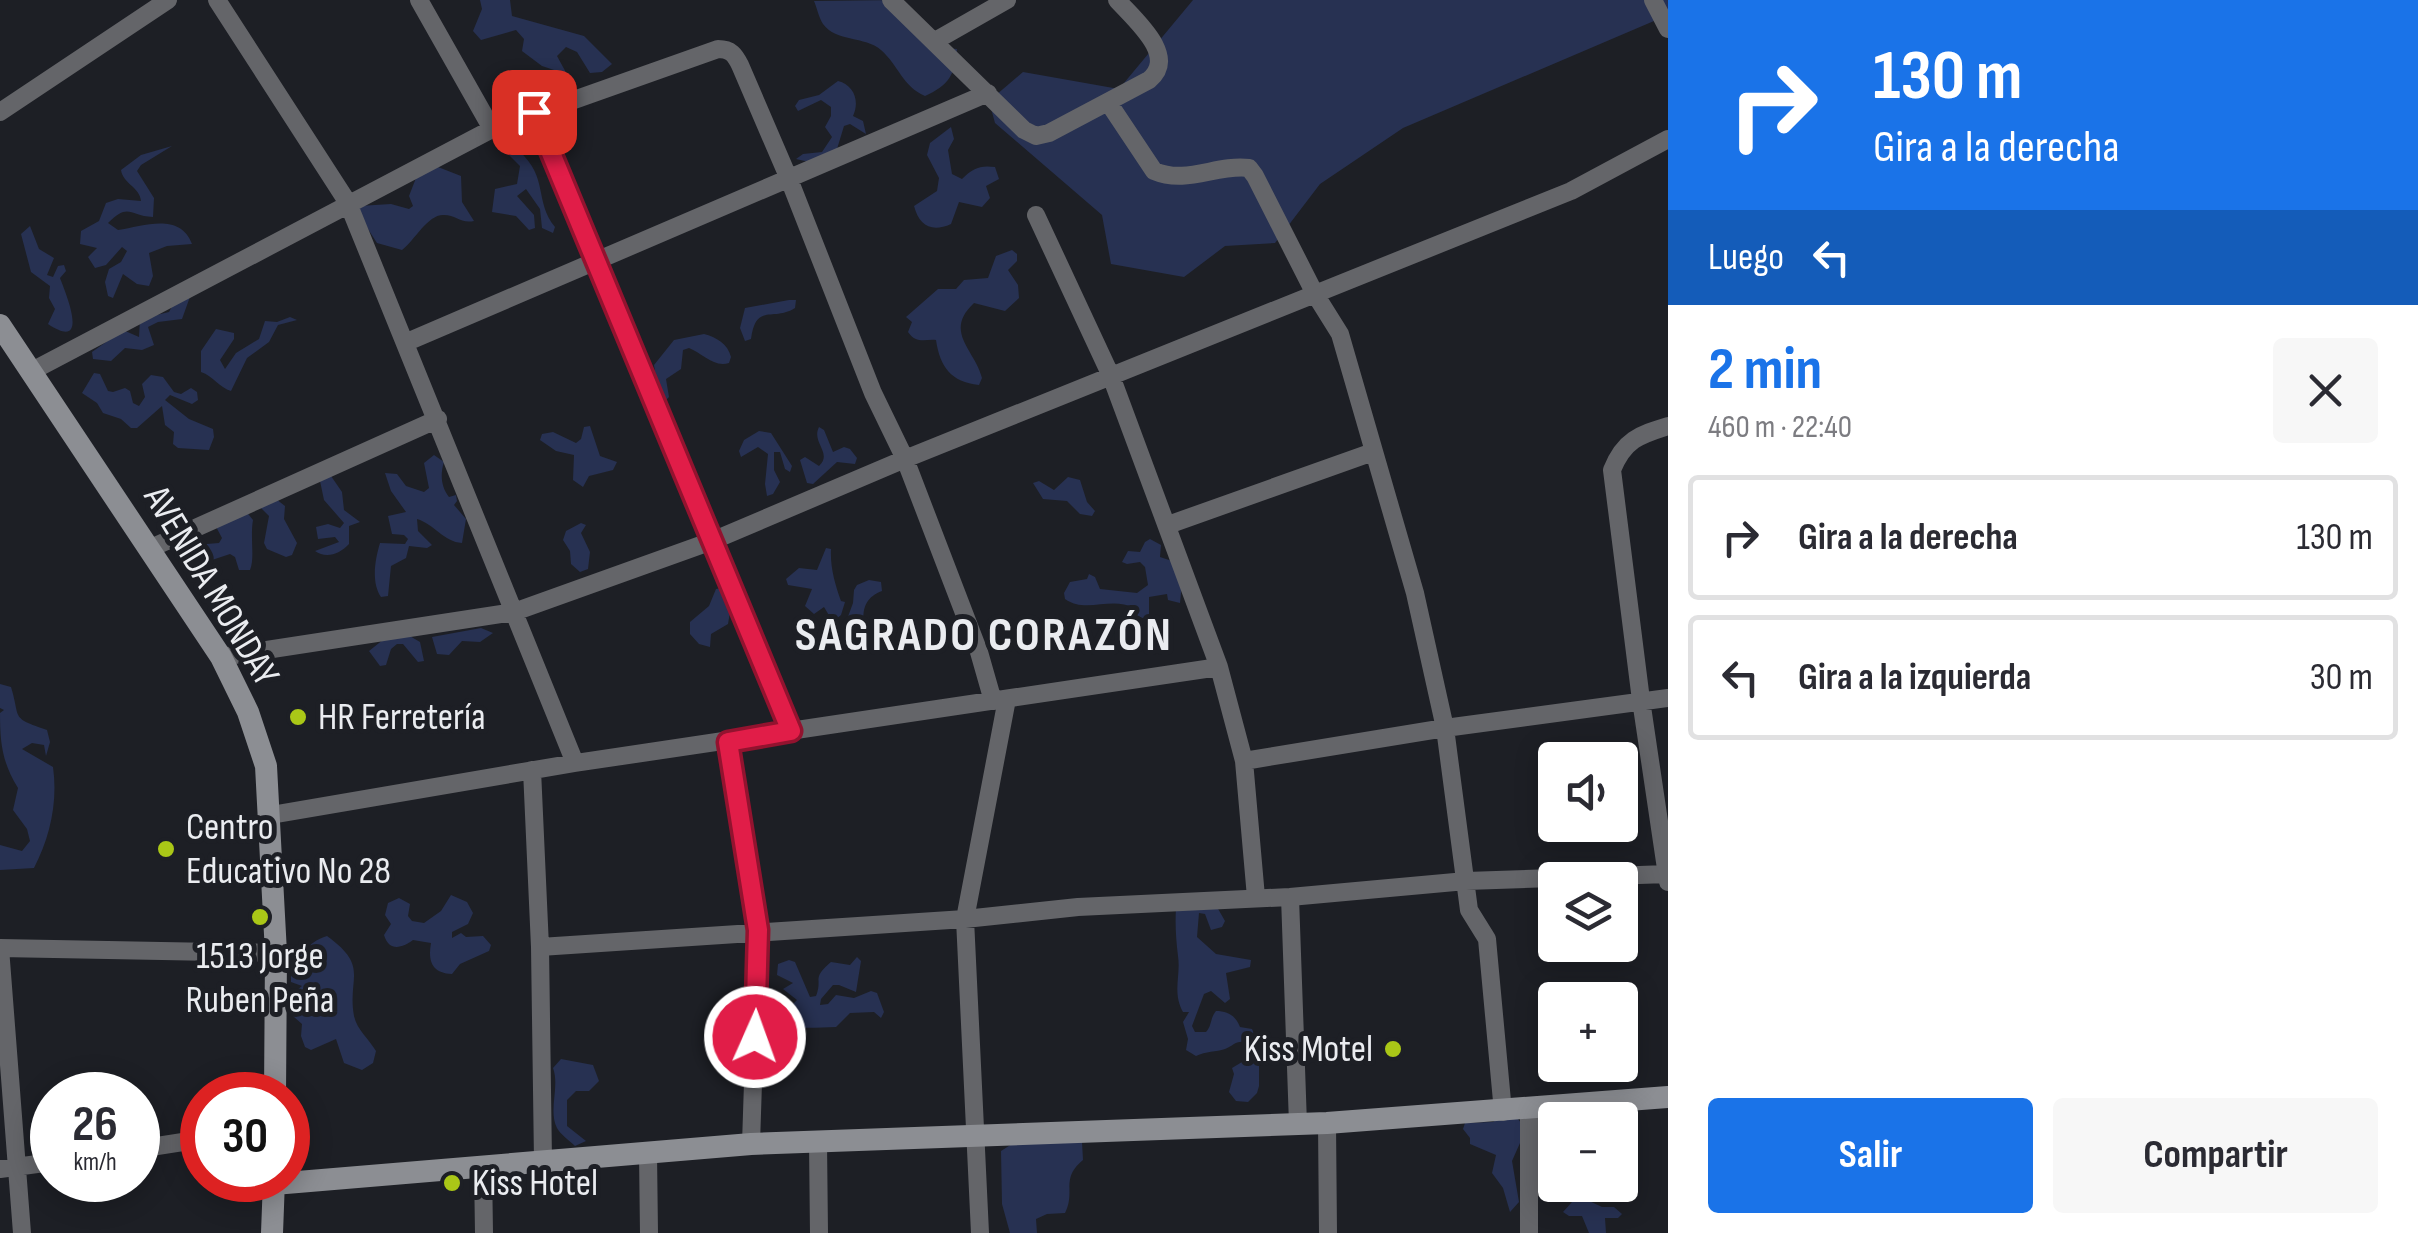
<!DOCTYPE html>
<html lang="es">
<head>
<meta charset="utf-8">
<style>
  :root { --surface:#fff; --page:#f7f7f7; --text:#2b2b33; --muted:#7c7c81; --line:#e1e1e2; --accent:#1a73e8 }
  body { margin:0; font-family:"Sofia Sans Condensed",sans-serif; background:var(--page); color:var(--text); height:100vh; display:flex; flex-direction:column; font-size:38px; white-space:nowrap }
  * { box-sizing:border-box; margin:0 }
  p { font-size:32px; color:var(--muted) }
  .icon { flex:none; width:55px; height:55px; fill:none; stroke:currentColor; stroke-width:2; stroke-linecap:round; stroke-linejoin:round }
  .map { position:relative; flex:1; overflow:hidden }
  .side { display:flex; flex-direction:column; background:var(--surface); width:750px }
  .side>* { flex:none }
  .banner { background:#1a73e8; color:#fff; overflow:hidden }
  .fabs { position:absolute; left:1538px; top:742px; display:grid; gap:20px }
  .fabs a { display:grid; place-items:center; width:100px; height:100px; border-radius:10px; background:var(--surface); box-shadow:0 5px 25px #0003; font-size:50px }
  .speed { position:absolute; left:30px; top:1072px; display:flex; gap:20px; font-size:50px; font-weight:700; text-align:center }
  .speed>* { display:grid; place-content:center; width:130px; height:130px; border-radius:50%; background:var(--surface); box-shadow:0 5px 25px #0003; line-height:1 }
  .speed small { font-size:25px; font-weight:400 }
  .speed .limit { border:15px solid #d22; background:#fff; color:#111 }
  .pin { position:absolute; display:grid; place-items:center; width:85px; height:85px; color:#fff; margin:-42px; border-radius:20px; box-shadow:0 5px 15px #0006 }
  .me { position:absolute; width:110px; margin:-55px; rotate:2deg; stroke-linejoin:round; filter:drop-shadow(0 0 8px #0008) }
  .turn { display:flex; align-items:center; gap:35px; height:210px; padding:0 40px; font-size:45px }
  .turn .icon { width:130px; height:130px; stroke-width:2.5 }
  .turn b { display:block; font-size:70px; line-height:85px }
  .then { display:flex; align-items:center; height:95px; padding:0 40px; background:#0003; gap:20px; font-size:38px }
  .round { display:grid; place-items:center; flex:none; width:105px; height:105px; border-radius:10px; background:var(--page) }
  .summary { display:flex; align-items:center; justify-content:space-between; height:170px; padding:0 40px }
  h1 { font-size:60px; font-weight:700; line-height:75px; color:var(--accent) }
  .action { display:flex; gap:20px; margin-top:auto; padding:20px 40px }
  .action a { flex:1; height:115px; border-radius:10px; background:var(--accent); color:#fff; font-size:40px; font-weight:700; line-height:115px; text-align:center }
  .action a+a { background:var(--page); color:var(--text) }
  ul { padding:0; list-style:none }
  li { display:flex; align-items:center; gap:30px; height:125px; margin:0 20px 15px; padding:0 20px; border:5px solid var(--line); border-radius:10px }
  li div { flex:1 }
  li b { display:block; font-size:38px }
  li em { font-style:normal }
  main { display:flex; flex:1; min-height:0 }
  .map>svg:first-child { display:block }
</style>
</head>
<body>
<main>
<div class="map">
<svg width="1668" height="1233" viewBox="0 0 1668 1233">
  <rect width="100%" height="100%" fill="#1d1f25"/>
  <path fill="#273152" d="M480 0H510L512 16 584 36 612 64 602 72 590 73 577 52 566 47 557 56 569 78 564 90 555 82 554 70 542 66 522 51 524 39 516 30 481 40 473 31 482 9Z
    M900 0 945 48 957 49C955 75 949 85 925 96 902 86 899 66 881 50 865 36 836 42 823 24 819 18 817 8 814 1Z
    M1193 0H1668V15L1403 128 1320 184 1275 243 1225 246 1184 277 1111 264 1102 215 995 123 989 101 1023 72 1119 89Z
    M838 81C854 85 860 101 853 116L863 121 866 134 850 124 844 126 837 149 809 162 796 159 803 154 822 152 832 137 825 127 831 116V107L821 100 798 111 795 106 799 100 819 95Z
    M951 127 954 139 948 150 952 174 962 179C973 168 980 165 995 167L999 179 986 186 990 198 982 207 959 202 951 224C931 233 919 225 914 206L937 191 939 178 927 155 930 143Z
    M172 146 141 165 137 171 154 198 153 217C129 216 129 202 108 223L118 230C144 226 180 212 192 244L167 246 149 253 153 276 149 286 137 284 123 274 113 298 108 296 105 282 109 269 121 262 127 251 122 247 106 265 95 268 88 257 97 248 80 244 81 231 99 221 106 203 118 199 141 201C140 187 123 184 121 170L141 155Z
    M501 147 519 151C549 178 534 201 555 227L553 233 542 228 540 209 526 189 517 196 534 215 535 228 529 230 516 216 492 212 495 189 517 184 520 166Z
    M438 167 461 176 462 202 474 221C461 224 456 215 444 215 428 214 415 240 402 250L377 243 357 212 359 206 391 204 409 209 413 206 409 196 416 178Z
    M30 226 39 249 54 258 47 275 53 277 58 266 64 265 66 271 60 278C63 287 93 354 48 324L55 309 49 298 50 286 31 272 21 234Z
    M1012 250 1017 254V261L1008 270 1018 285 1019 298 1005 311 974 303C943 332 975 350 982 378L979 385C951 382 940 367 936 340 925 339 916 344 908 332L912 322 906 317 938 289H956L964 280 988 278 996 256Z
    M191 294 182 319 158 322 148 327 154 345 142 350 125 348 111 361 93 359 92 352 123 330 139 337 140 319 169 312 175 301Z
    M789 300H796L795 308C773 322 756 302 751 339L745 341 740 328 745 308Z
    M290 317 297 320 278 325 269 342 247 358 231 391C220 388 213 376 201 372V351L216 329 234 333V339L220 360 225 369 236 353 259 339 265 321 277 322Z
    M704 334C716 337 728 344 731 357L729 363C714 368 702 353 689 348L683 350 681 369 666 379 669 397 665 401 658 391 654 365 674 340Z
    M94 373 100 374 108 391 113 392 125 388 130 391 133 403 139 406 145 397 142 384 151 375 163 377 174 392 181 394 191 388 197 392 198 400 192 404 170 395 165 400 189 419 213 429 214 437 209 450 178 448 173 444 174 432 165 425 162 406 137 428H131L121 419 103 413 97 403 82 393Z
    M590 426 600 456 617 462 613 470 589 476 583 487 573 480 574 455 556 451 540 440 542 434 553 432 576 443 581 439 584 427Z
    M819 427 824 430 833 452 844 447 850 449 857 458 855 464 837 462 813 484 807 483 800 460 805 457 819 466C833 453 811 443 819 427Z
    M759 431 771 433 792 466 790 472 785 469 780 452H774V470L780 482 773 494 767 496 765 484 768 454 758 447 741 457 739 451 744 440Z
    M434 455 444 462C440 474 441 487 449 497L456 495 457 501 454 505 466 519 462 543C444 542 434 524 417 519L418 531 432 545 427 548 409 546 406 558 391 566 388 596 381 597C371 582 375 560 380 543L405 544 408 539 404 535 392 534 388 516 406 512 391 491 385 473 397 474 406 486 424 492 429 488 424 463Z
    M331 476 342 492 344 510 360 522 349 526V544C340 554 326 559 315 551L339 542 335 537 318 539 316 527 328 524 340 528 344 523 324 500 320 481Z
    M1068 477 1080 480 1087 502 1095 511 1092 516 1080 514 1067 501 1043 499 1033 483 1039 481 1054 490Z
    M276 499 285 506 284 519 297 543 292 555 286 557 267 549 264 543 269 516 260 507Z
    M245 510 253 520C250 537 255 559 250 570H239L235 557 230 554 206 562 194 556V545L219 543 222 538 214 523Z
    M581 523 586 525 581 533 590 552 588 569 580 572 571 564 570 551 563 540 566 531Z
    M1150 539 1161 545 1160 557 1172 561 1182 583 1180 603 1168 600 1167 594 1149 597V614L1161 620 1164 626 1160 638 1154 639 1143 634 1145 619 1133 614 1134 608C1111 596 1086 614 1065 599L1064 593 1070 582 1087 579 1089 574 1095 577 1100 589 1137 593 1148 585 1145 567 1140 562 1127 564 1122 562 1128 551 1140 552 1145 542Z
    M826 548 831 549C830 567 835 584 841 601L845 602 841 615 836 619 830 617 824 607 814 614 805 606 812 589 788 585 786 579 799 568 817 570Z
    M869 580 881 582 882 591C858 600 863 620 866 641L863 646 843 647 842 633 853 603 854 590 857 585Z
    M722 588 731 606 728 624 711 634 710 647 699 644 690 634V622L709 606 716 589Z
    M481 628 493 633 480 642 462 641 449 655 437 654 432 637Z
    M408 635 420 642 424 661 418 662 403 644H397L391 649 386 665 380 666 369 651 384 639Z
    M0 684 11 687C21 720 10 717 47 730L50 742 46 756 44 745 32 743 22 749 53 767C58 802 50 837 34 868L0 870V845L22 851 30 841 27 829 13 810 18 788C2 762 0 743 0 713L4 710 0 708Z
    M451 895 467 902 473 913 468 924 452 932V938L461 933 466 937 483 936 491 945 489 951 460 964 452 974C431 973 428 960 431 943L413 940C402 948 389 952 384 935L391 924 385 915 388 903 399 898 410 904 408 916 412 921 424 923 441 911Z
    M1213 900 1225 921 1222 927 1211 930 1205 914 1199 913 1197 937 1216 954 1251 960 1250 967 1226 973 1230 999 1225 1003 1211 991 1204 994 1192 1026 1195 1032H1206C1212 1026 1210 1018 1216 1011 1228 1011 1236 1016 1240 1027L1252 1029 1259 1046V1086L1257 1093 1248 1102 1236 1101 1229 1092 1234 1074 1232 1068 1247 1059 1245 1042C1234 1041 1234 1046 1225 1049 1216 1052 1206 1051 1196 1056L1186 1050 1188 1039 1183 1022 1189 1012H1183C1172 992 1181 976 1178 956 1176 939 1175 925 1176 908Z
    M327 936C370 967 347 977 354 1016 357 1030 369 1039 376 1051L373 1063 362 1070 344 1063 336 1039 311 1050 305 1047 301 1036 302 1024 285 1009 288 997 302 986 291 982C290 962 307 942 327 936Z
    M857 957 861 961 856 992 839 985H833L821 999 820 1005 828 1004 836 995 854 998 871 991 877 993 884 1012 881 1018 874 1012 850 1013 836 1027C812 1027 784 1033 767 1013L775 1004H793L797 1000 783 989 793 983 777 975 778 964 789 960 795 962 810 997 816 996C823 978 811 979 831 962L850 965Z
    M561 1059 593 1065 599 1081 589 1091H576L567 1100V1126L586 1141 575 1146C570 1141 560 1134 557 1128 548 1110 560 1087 553 1068Z
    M1498 1119H1518L1522 1124 1520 1143 1512 1161 1519 1202 1510 1212 1503 1188 1492 1173 1496 1155 1470 1144V1138L1463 1129 1465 1123 1493 1122Z
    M1082 1142 1083 1160C1060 1179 1076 1191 1065 1213L1047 1214 1036 1219 1037 1233H1010L1002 1204 1001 1151 1012 1144Z
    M1585 1199 1602 1207H1614L1622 1214 1618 1218H1605L1606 1233H1589L1582 1216H1569L1563 1212 1572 1202Z"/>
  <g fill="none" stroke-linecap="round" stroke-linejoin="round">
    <path stroke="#646569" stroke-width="18" d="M217 0 348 203 575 763
      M419 0 492 129
      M891 0 1024 130 1036 136 1049 133 1149 80C1178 56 1136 21 1117 0
      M1653 0 1668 29
      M935 41 1007 0
      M1108 102 1154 171C1187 185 1216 164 1249 168L1255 176 1315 294 1340 334 1415 593 1445 728 1469 910 1487 939 1503 1112
      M0 112 168 0
      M533 113 791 731
      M1036 215 1111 376 1219 667 1244 761 1256 897
      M407 342 988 93
      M32 371 492 129 718 49C731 49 735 55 740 65L789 179 873 393 905 459 979 652 993 701
      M1668 426C1639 435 1624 440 1612 470L1641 700 1668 882
      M1168 525 1373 452
      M151 548 438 419
      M221 657 514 612 712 541 905 459 1571 191 1668 139
      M728 742 758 930 751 1144
      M1244 761 1445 728 1668 698
      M532 770 540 947 543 1161
      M271 815 575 763 1219 667
      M1290 897 1298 1124
      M540 947 965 919 1078 907 1290 897 1466 881 1668 874
      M0 948 22 1233
      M0 948 276 953
      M1327 1123 1328 1233
      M818 1142 819 1233
      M138 1149 202 1139
      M648 1153 649 1233
      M483 1166 484 1233
      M0 1169 52 1162
      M980 1233 965 919 1007 699
      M1529 1233V1110"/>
    <path stroke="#8c8e93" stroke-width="22" d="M0 325 221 657 248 712 266 766 276 953 275 1095
      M274 1184 751 1144 1327 1123 1668 1097
      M272 1233 274 1180"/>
  </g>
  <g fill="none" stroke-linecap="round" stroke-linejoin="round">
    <defs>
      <path id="route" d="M534 112 791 731 728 742 758 930 755 1037"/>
    </defs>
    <use href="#route" stroke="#92132f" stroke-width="25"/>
    <use href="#route" stroke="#e11d48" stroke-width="18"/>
  </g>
  <g fill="#aac717" stroke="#1d1f25" stroke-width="4">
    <circle cx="298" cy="717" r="10"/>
    <circle cx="166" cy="849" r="10"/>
    <circle cx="260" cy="917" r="10"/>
    <circle cx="1393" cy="1049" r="10"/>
    <circle cx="452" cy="1183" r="10"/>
  </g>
  <g text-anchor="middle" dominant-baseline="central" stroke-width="10" stroke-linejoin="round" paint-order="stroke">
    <g font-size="38" fill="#eaecf0" stroke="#1d1f25">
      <text transform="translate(211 586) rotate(59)">AVENIDA MONDAY</text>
    </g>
    <g font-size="38" fill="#eaecf0" stroke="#1d1f25" text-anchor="start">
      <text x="318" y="717">HR Ferretería</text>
      <text x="186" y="827">Centro<tspan x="186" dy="44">Educativo No 28</tspan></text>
      <text x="260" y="956" text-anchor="middle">1513 Jorge<tspan x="260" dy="44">Ruben Peña</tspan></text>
      <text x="1373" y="1049" text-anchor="end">Kiss Motel</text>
      <text x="472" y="1183">Kiss Hotel</text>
    </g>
    <g font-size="48" font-weight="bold" letter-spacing="2.5" fill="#eaecf0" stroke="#1d1f25">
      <text x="984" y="635">SAGRADO CORAZÓN</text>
    </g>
  </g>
</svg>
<div class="fabs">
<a><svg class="icon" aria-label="sound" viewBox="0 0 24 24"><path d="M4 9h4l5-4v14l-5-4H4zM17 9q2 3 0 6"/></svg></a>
<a><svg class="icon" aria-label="layers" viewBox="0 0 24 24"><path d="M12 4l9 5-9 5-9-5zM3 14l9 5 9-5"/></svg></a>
<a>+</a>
<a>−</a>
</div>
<div class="speed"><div>26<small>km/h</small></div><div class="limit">30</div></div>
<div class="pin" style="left:534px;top:112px;background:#d93025"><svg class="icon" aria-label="arrive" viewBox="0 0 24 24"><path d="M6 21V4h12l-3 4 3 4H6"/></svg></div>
<svg class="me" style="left:755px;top:1037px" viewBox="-20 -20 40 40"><circle r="17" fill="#e11d48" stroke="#fff" stroke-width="3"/><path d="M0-11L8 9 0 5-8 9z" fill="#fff"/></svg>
</div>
<section class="side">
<div class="banner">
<div class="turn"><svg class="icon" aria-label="right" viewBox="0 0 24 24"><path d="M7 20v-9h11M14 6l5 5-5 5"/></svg><div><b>130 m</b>Gira a la derecha</div></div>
<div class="then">Luego<svg class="icon" aria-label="left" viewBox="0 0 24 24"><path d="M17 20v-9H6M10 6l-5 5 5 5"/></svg></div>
</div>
<div class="summary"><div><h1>2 min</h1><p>460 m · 22:40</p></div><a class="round"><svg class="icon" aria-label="close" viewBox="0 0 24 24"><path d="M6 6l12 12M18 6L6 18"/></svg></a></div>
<ul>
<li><svg class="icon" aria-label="right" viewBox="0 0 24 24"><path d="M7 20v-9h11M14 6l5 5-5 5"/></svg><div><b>Gira a la derecha</b></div><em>130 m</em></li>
<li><svg class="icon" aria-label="left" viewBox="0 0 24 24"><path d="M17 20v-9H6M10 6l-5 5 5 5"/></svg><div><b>Gira a la izquierda</b></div><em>30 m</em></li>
</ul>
<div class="action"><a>Salir</a><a>Compartir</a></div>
</section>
</main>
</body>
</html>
